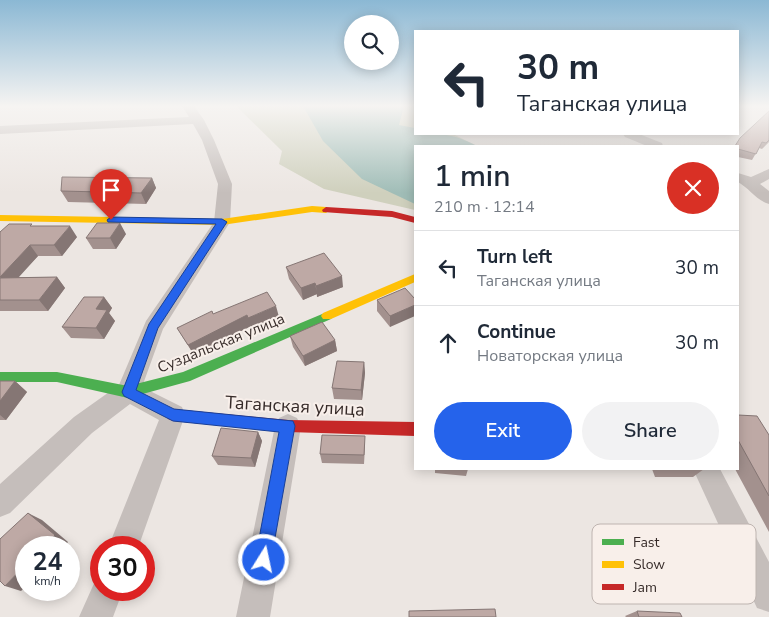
<!DOCTYPE html>
<html lang="en">
<head>
<meta charset="utf-8">
<style>
  :root { --surface:#fff; --page:#f2f2f3; --text:#1f2937; --muted:#747a83; --line:#e0e1e3; --accent:#2563eb }
  body { margin:0; font-family:"Nunito Sans",sans-serif; background:var(--page); color:var(--text); height:100vh; display:flex; flex-direction:column; font-size:19px; white-space:nowrap }
  * { box-sizing:border-box; margin:0 }
  p { font-size:16px; color:var(--muted) }
  .icon { flex:none; width:28px; height:28px; fill:none; stroke:currentColor; stroke-width:2; stroke-linecap:round; stroke-linejoin:round }
  .map { position:relative; flex:1; overflow:hidden }
  .side { position:absolute; left:414px; top:145px; width:325px; height:325px; display:flex; flex-direction:column; background:var(--surface); border-radius:0px; box-shadow:0 2px 12px #0003 }
  .side>* { flex:none }
  .top-card { position:absolute; left:414px; top:30px; width:325px; height:105px; border-radius:0px; box-shadow:0 2px 12px #0003; background:#fff; color:var(--text); overflow:hidden }
  .fabs { position:absolute; left:344px; top:15px; display:grid; gap:10px }
  .fabs a { display:grid; place-items:center; width:55px; height:55px; border-radius:50%; background:var(--surface); box-shadow:0 2px 12px #0003; font-size:25px }
  .speed { position:absolute; left:15px; top:536px; display:flex; gap:10px; font-size:25px; font-weight:700; text-align:center }
  .speed>* { display:grid; place-content:center; width:65px; height:65px; border-radius:50%; background:var(--surface); box-shadow:0 2px 12px #0003; line-height:1 }
  .speed small { font-size:12px; font-weight:400 }
  .speed .limit { border:8px solid #d22; background:#fff; color:#111 }
  .pin { position:absolute; display:grid; place-items:center; width:42px; height:42px; color:#fff; margin:-51px -21px; border-radius:50% 50% 50% 0; rotate:-45deg; box-shadow:0 0 5px #0007 }
  .pin .icon { rotate:45deg }
  .me { position:absolute; width:55px; margin:-28px; rotate:10deg; stroke-linejoin:round; filter:drop-shadow(0 0 4px #0008) }
  .turn { display:flex; align-items:center; gap:18px; height:105px; padding:0 20px; font-size:22px }
  .turn .icon { width:65px; height:65px; stroke-width:2.5 }
  .turn b { display:block; font-size:35px; line-height:42px }
  .round { display:grid; place-items:center; flex:none; width:52px; height:52px; border-radius:26px; background:var(--page) }
  .overview { display:flex; align-items:center; justify-content:space-between; height:85px; padding:0 20px }
  h1 { font-size:30px; font-weight:600; line-height:38px }
  .button { display:flex; gap:10px; margin-top:auto; padding:10px 20px }
  .button a { flex:1; height:58px; border-radius:30px; background:var(--accent); color:#fff; font-size:20px; font-weight:600; line-height:58px; text-align:center }
  .button a+a { background:var(--page); color:var(--text) }
  ul { padding:0; list-style:none }
  li { display:flex; align-items:center; gap:15px; height:75px; padding:0 20px; border-top:1px solid var(--line) }
  li div { flex:1 }
  li b { display:block; font-size:19px }
  li em { font-style:normal }
  .map>svg:first-child { display:block }
</style>
</head>
<body>
<div class="map">
<svg width="769" height="617" viewBox="0 0 769 617">
  <rect width="100%" height="100%" fill="#ece6e2"/>
  <path fill="#cfd0bd" d="M236 106H415V134H453L477 146H415V210L324 189 279 164 282 151Z"/>
  <path fill="#a0bdb7" d="M303 106H404L399 125 415 128V134C443 134 452 133 477 146H415V204L362 179 323 141Z"/>
  <g fill="none" stroke-linecap="round" stroke-linejoin="round">
    <path fill="#c5bebb" fill-rule="evenodd" d="M182 106H194L204 120 214 140 232 184 230 222 163 329 142 387 182 407 185 415 138 548H108L159 420 130 404 92 433 10 513 0 517V484L74 417 119 385 146 321 214 222 218 184 202 140 193 124 0 134V126L189 117Z
      M623 134H639L662 143 663 146H647L625 137Z
      M769 169V179L760 184 769 191V204C757 201 749 188 738 182V173L751 177Z
      M288 414 297 418 301 426 270 617H236L275 426 279 418Z
      M693 469H720L769 562V612L757 608Z
      M101 576V590H123L113 617H79L96 579Z"/>
    <path fill="#4caf50" fill-rule="evenodd" d="M327 312 331 313 333 316 331 319 190 381 128 398 57 382H0V372H57L128 386 183 372Z"/>
    <path fill="#ffc107" fill-rule="evenodd" d="M312 206 326 207 330 210 326 213 312 212 222 225 0 221V215L222 219Z
      M415 274V282L331 319H323L321 316 323 313Z"/>
    <path fill="#c62828" fill-rule="evenodd" d="M326 207 392 211 415 217V223L392 217 323 212 322 210Z
      M173 409 288 420 415 422V436L288 432 173 421 168 419 166 415 168 411Z"/>
  </g>
  <path fill="#a3918e" d="M769 111V142L762 149 759 148 752 160 738 157V146Z
    M152 178 156 188 146 204 68 202 61 191Z
    M33 226 77 237 62 256H38L18 277H57L65 288 48 311H0V232Z
    M126 234 116 249H93L86 238Z
    M286 267 343 287 317 297V294L303 300 289 279Z
    M104 297 112 308 109 313 115 321 104 339 71 338 62 327Z
    M415 299 390 327 377 311V300Z
    M213 314 279 317 252 329 251 326 194 355 177 328Z
    M290 336 335 340 337 351 305 366 293 347Z
    M364 362 365 373 362 400 334 399 332 388Z
    M0 381H15L27 392 6 420H0Z
    M738 415 769 435V532L735 469H738Z
    M258 432 262 441 255 467 218 465 212 456Z
    M365 446 364 464 322 463 320 454Z
    M435 469H468L466 476 435 473Z
    M652 469H704L693 477H655Z
    M637 611 682 617H626L625 616Z"/>
  <path fill="#857674" d="M152 178 156 188 146 204 141 193Z
    M120 223 126 234 116 249 110 238Z
    M70 226 77 237 62 256 54 245Z
    M30 245 38 256 9 288 0 277Z
    M342 276 343 287 317 297 316 286Z
    M57 277 65 288 48 311 39 300Z
    M315 283 317 294 303 300 301 288Z
    M104 297 112 308 109 313 115 321 104 339 96 328V309Z
    M415 305V316L390 327V316Z
    M276 306 279 317 252 329 248 318Z
    M247 315 251 326 194 355 188 345Z
    M335 340 337 351 305 366 303 356Z
    M364 362 365 373 362 400 361 390Z
    M15 381 27 392 6 420 0 415V401Z
    M258 432 262 441 255 467 251 458Z
    M28 513 42 520 68 542 63 548H43Z
    M26 564V586L21 591 5 586Z"/>
  <path fill="#bea9a5" stroke="#857674" d="M769 111V140L766 143 762 142 756 154 738 149V146H735L740 138Z
    M62 177 152 178 141 193 61 191Z
    M97 223H120L110 238H86Z
    M9 224H32L30 226H70L54 245H30L0 277V232Z
    M324 253 342 276 316 286 315 283 301 288 286 267Z
    M57 277 39 300H0V278Z
    M405 288 415 299V305L390 316 377 300Z
    M267 292 276 306 248 318 247 315 188 345 177 328 212 311 213 314Z
    M84 297H104L96 309 107 310 96 328 62 327Z
    M322 322 335 340 303 356 290 336Z
    M337 361 364 362 361 390 332 388Z
    M0 381H15L0 401Z
    M738 415 757 416 769 435V496L738 440Z
    M221 428 258 432 251 458 212 456Z
    M322 435 365 436 364 455 320 454Z
    M28 513 55 535 43 548H26V564L5 586 0 581V539Z
    M495 609 496 617H409V611Z
    M637 611 680 613 682 617H639Z"/>
  <linearGradient id="sky" x2="0" y2="1"><stop stop-color="#8bb8d4"/><stop offset="0.55" stop-color="#f6f4f2"/><stop offset="1" stop-color="#f6f4f2" stop-opacity="0"/></linearGradient>
  <rect width="769" height="193" fill="url(#sky)"/>
  <path fill="#2563eb" stroke="#184099" d="M111 217 222 219 227 222 158 328 136 390 174 409 293 421 295 426 270 566 264 568 257 566 255 560 279 432 173 421 124 396 122 392 149 324 216 224 108 222 107 220Z"/>
  <g text-anchor="middle" dominant-baseline="central" stroke-width="4" stroke-linejoin="round" paint-order="stroke">
    <g font-size="15" fill="#362b29" stroke="#f8efea">
      <text transform="translate(221 343) rotate(-22)">Суздальская улица</text>
    </g>
    <g font-size="18" fill="#362b29" stroke="#f8efea">
      <text transform="translate(295 406) rotate(3)">Таганская улица</text>
    </g>
  </g>
  <rect x="592" y="524" width="164" height="80" rx="8" fill="#f8efea" stroke="#beb4b0" stroke-width="1"/>
  <rect x="602" y="539" width="22" height="6" fill="#4caf50"/>
  <rect x="602" y="561" width="22" height="7" fill="#ffc107"/>
  <rect x="602" y="584" width="22" height="6" fill="#c62828"/>
  <g font-size="14" fill="#362b29">
    <text x="633" y="547">Fast</text>
    <text x="633" y="569">Slow</text>
    <text x="633" y="592">Jam</text>
  </g>
</svg>
<div class="fabs">
<a><svg class="icon" aria-label="search" viewBox="0 0 24 24"><circle cx="10" cy="10" r="6"/><path d="M15 15l6 6"/></svg></a>
</div>
<div class="speed"><div>24<small>km/h</small></div><div class="limit">30</div></div>
<div class="pin" style="left:111px;top:220px;background:#d93025"><svg class="icon" aria-label="arrive" viewBox="0 0 24 24"><path d="M6 21V4h12l-3 4 3 4H6"/></svg></div>
<svg class="me" style="left:264px;top:560px" viewBox="-20 -20 40 40"><circle r="17" fill="#2563eb" stroke="#fff" stroke-width="3"/><path d="M0-11L8 9 0 5-8 9z" fill="#fff"/></svg>
<div class="top-card">
<div class="turn"><svg class="icon" aria-label="left" viewBox="0 0 24 24"><path d="M17 20v-9H6M10 6l-5 5 5 5"/></svg><div><b>30 m</b>Таганская улица</div></div>
</div>
<section class="side">
<div class="overview"><div><h1>1 min</h1><p>210 m · 12:14</p></div><a class="round" style="background:#d93025;color:#fff"><svg class="icon" aria-label="close" viewBox="0 0 24 24"><path d="M6 6l12 12M18 6L6 18"/></svg></a></div>
<ul>
<li><svg class="icon" aria-label="left" viewBox="0 0 24 24"><path d="M17 20v-9H6M10 6l-5 5 5 5"/></svg><div><b>Turn left</b><p>Таганская улица</p></div><em>30 m</em></li>
<li><svg class="icon" aria-label="ahead" viewBox="0 0 24 24"><path d="M12 20V5M6 11l6-6 6 6"/></svg><div><b>Continue</b><p>Новаторская улица</p></div><em>30 m</em></li>
</ul>
<div class="button"><a>Exit</a><a>Share</a></div>
</section>
</div>
</body>
</html>
